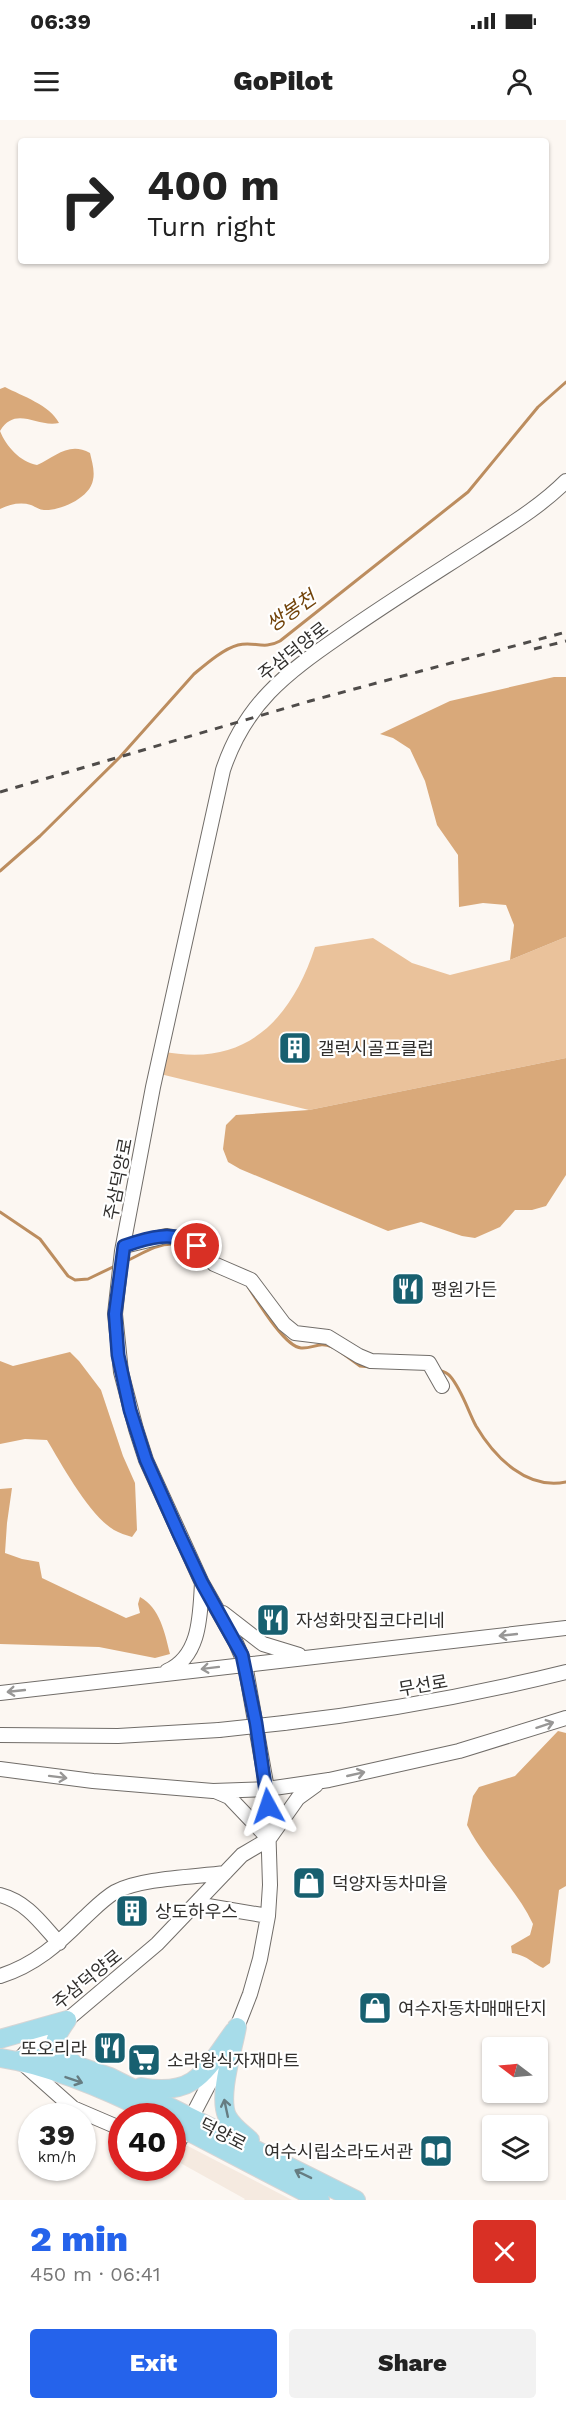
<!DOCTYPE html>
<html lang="en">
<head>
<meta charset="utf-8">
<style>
  :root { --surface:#fff; --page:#f2f2f2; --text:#222; --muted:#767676; --accent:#2563eb }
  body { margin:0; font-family:"Work Sans","Noto Sans KR",sans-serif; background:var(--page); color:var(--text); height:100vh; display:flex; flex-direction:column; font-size:22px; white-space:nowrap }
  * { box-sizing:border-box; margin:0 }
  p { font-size:20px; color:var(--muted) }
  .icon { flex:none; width:33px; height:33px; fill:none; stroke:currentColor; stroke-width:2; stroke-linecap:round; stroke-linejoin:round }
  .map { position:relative; height:2080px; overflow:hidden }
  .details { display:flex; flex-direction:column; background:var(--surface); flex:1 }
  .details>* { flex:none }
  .guide { position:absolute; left:18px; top:18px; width:531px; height:126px; border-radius:6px; box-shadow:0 2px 4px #0004; background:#fff; color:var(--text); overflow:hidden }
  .needle { width:39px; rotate:286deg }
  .buttons { position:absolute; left:482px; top:1917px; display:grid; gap:12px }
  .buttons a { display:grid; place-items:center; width:66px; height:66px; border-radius:6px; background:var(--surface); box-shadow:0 2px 4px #0004; font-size:30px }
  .speed { position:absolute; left:18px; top:1983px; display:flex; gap:12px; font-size:30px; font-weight:700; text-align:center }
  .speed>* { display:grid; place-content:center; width:78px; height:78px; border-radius:50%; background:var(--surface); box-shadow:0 2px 4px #0004; line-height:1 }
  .speed small { font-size:15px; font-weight:400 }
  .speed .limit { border:9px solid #d22; background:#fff; color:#111 }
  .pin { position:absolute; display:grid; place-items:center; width:51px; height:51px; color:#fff; margin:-26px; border:3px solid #fff; border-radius:50%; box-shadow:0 2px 6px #0007 }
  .me { position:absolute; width:66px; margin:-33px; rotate:355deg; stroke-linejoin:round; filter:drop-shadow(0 0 4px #0008) }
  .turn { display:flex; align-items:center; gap:21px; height:126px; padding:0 30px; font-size:27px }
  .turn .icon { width:78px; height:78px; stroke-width:2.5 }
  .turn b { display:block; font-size:42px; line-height:51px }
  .round { display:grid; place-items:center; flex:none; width:63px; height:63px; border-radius:6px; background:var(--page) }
  .summary { display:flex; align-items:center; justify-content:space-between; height:102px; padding:0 30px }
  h1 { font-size:36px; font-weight:800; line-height:45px; color:var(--accent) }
  .action { display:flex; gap:12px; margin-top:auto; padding:12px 30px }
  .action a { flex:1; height:69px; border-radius:6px; background:var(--accent); color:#fff; font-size:24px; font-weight:800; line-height:69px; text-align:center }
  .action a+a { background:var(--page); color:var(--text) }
  .status { display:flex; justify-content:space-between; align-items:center; height:42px; padding:0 30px; background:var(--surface); direction:ltr }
  .status svg { height:16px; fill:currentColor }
  header { display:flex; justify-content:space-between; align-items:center; height:78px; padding:0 30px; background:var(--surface); font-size:27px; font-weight:800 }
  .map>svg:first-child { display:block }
</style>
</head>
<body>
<div class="status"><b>06:39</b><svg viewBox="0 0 49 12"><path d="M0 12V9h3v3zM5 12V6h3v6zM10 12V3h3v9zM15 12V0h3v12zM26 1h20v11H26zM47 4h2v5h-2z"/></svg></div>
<header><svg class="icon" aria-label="menu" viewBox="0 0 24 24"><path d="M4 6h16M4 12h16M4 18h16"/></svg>GoPilot<svg class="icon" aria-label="person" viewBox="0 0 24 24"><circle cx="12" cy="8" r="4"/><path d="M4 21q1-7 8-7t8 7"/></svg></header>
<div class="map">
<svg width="566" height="2080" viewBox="0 0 566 2080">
  <rect width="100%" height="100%" fill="#fcf7f2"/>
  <path fill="#f5eae0" d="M184 2024 292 2080H244L245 2079 175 2040Z"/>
  <path fill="#eac29b" d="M566 817V938L309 990 156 953 161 931C244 949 291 901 315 827L373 818 412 843 450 855 510 840Z"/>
  <path fill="#d9a97a" d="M5 267C22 276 50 285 59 303 37 308 16 285 0 311 6 326 20 342 37 345 55 337 69 321 90 333 92 342 95 351 93 360 90 378 60 391 44 390 40 390 36 387 31 385 21 382 10 384 0 389V269Z
    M554 557H566V817L510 840 514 805 506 785 483 783 459 787 458 735 437 705 425 661 410 629 393 618 380 614 450 581Z
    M566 938V1055L546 1086 532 1090H515L500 1107 475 1118 462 1116 421 1102 388 1111 240 1049 228 1042 223 1029 226 1005 236 995 309 990Z
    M70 1232 79 1241 101 1270 123 1336 135 1363 137 1410 132 1417C126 1415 119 1413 114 1410 89 1395 62 1345 47 1320L25 1319 0 1324V1241L13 1246Z
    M12 1368 7 1403 5 1433 22 1439 39 1442 42 1458 126 1498 140 1493 138 1484 140 1477C160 1488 165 1513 170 1534L155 1538 99 1527 0 1524V1369Z
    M558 1611 566 1613V1766L559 1770 550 1843 543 1848C529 1841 528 1836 512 1833L511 1826 530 1815 533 1804C516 1768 485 1741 467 1705L473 1676 479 1667 515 1656Z"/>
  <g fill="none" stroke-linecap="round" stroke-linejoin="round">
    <path stroke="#bc8d5f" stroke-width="3" d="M0 751 40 716 120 637 194 554C206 544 223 529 238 525 254 521 264 530 280 521L468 372 538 287 566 262
      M0 1092 40 1119 68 1156 75 1160 88 1159 115 1146
      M124 1142C141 1135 154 1124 173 1124
      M249 1168C258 1182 285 1227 301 1228 313 1229 319 1221 332 1227
      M338 1230 360 1246 371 1247
      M438 1250C442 1251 447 1252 450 1256 462 1270 468 1291 476 1306 495 1338 527 1370 566 1362"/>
    <defs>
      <path id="minor" d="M124 1126 166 1116 189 1120 214 1144 251 1160 284 1204 295 1213 328 1217 359 1236 371 1241 429 1243 442 1266
        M223 1493 263 1524 299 1535
        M167 1551C201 1536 200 1494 202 1463
        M0 1573 566 1508
        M284 1603C379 1592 473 1575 566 1552
        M0 1615 118 1616 219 1610
        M0 1649 93 1661 213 1671 267 1669 329 1660 459 1631 566 1598
        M215 1671 229 1677 269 1719
        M0 1775C27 1782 41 1803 59 1823
        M196 1784 268 1796
        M0 1856C35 1845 58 1824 83 1799 93 1790 103 1779 115 1772 140 1758 195 1757 225 1753
        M234 1915 250 1874 260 1839 268 1796 270 1765 267 1669 245 1544 236 1523 202 1463 146 1340 136 1309 121 1252 115 1194 122 1131 153 967 223 650C245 584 285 554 340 516 384 485 429 457 474 428 506 407 539 388 566 361
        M122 2009 73 1988 19 1940 39 1917 67 1900 157 1824 242 1735 269 1719 298 1678 316 1665
        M172 2028 175 2029 224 1935"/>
      <path id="major" d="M67 1900C52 1921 49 1928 73 1943
        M237 1907C233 1930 218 1975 227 1996 232 2006 242 2013 250 2020
        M0 1919 67 1900
        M0 1938C53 1946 111 1972 159 1996
        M19 1940 41 1938 64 1941 110 1957 356 2080
        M141 1967C196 1977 205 1951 234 1911
        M172 2003 320 2080"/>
    </defs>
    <use href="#minor" stroke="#716d69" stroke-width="16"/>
    <use href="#major" stroke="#d6d5d5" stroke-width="20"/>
    <use href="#minor" stroke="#fff" stroke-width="14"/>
    <use href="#major" stroke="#a7dce9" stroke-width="18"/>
    <path stroke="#4f4c4a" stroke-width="3" stroke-dasharray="8 8" stroke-linecap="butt" d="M534 529 566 521
      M0 672 310 581 566 512"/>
    <defs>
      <path id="minor-bridge" d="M219 1610 284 1603"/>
    </defs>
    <use href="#minor-bridge" stroke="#716d69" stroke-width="16" stroke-linecap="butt"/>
    <use href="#minor-bridge" stroke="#fff" stroke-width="14"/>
  </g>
  <defs><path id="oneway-shaft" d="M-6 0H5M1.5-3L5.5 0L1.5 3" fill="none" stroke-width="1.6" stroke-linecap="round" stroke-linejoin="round" transform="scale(1.5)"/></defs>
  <g stroke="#989796">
    <use href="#oneway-shaft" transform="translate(508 1515) rotate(174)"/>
    <use href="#oneway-shaft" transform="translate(210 1548) rotate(173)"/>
    <use href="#oneway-shaft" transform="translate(16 1571) rotate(174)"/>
    <use href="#oneway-shaft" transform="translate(545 1605) rotate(-18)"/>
    <use href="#oneway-shaft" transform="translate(356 1654) rotate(-13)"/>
    <use href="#oneway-shaft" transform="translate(58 1657) rotate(7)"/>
  </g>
  <g stroke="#667d82">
    <use href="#oneway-shaft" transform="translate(74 1960) rotate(19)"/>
    <use href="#oneway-shaft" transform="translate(226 1988) rotate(-102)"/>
    <use href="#oneway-shaft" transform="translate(303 2054) rotate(-154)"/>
  </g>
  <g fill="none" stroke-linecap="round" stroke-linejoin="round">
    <defs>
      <path id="route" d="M197 1126C175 1109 147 1118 124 1126L115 1194 118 1235 130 1290 146 1340 179 1414 202 1463 242 1535 256 1603 268 1686"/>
    </defs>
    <use href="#route" stroke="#184099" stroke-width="15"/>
    <use href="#route" stroke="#2563eb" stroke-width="10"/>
  </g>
  <defs>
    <symbol id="building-square" viewBox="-11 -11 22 22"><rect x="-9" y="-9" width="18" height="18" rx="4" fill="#186070" stroke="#fff"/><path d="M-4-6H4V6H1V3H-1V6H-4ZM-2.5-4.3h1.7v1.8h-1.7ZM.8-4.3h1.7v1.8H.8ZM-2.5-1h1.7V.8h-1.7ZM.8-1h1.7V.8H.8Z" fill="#fff"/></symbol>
    <symbol id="restaurant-square" viewBox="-11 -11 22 22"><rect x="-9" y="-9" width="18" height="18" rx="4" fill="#186070" stroke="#fff"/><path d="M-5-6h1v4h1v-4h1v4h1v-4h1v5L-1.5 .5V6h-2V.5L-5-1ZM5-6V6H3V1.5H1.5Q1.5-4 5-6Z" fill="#fff"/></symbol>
    <symbol id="shop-square" viewBox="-11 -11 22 22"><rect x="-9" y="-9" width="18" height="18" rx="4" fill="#186070" stroke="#fff"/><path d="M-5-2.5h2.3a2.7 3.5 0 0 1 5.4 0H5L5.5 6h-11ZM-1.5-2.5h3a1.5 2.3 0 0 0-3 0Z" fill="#fff"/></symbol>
    <symbol id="supermarket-square" viewBox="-11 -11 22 22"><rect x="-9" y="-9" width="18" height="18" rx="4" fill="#186070" stroke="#fff"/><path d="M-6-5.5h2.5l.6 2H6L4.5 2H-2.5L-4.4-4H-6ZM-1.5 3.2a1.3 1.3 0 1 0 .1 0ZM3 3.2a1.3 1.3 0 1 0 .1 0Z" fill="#fff"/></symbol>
    <symbol id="library-square" viewBox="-11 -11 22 22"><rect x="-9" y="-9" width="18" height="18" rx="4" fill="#186070" stroke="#fff"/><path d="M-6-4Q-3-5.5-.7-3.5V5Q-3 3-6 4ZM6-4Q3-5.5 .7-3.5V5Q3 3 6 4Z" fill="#fff"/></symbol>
  </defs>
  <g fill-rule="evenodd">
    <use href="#building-square" x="276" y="909" width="38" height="38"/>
    <use href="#restaurant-square" x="389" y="1150" width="38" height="38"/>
    <use href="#restaurant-square" x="254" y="1481" width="38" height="38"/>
    <use href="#shop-square" x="290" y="1744" width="38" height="38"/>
    <use href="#building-square" x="113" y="1772" width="38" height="38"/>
    <use href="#shop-square" x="356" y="1869" width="38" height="38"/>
    <use href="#restaurant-square" x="91" y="1909" width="38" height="38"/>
    <use href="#supermarket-square" x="125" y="1921" width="38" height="38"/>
    <use href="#library-square" x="417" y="2012" width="38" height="38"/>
  </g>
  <g text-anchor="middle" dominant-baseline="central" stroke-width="4.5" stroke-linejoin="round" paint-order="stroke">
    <g font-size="18" fill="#312f2d" stroke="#fff">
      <text transform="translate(293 531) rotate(-38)">주삼덕양로</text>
      <text transform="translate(118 1059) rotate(-79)">주삼덕양로</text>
      <text transform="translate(423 1565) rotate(-10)">무선로</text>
      <text transform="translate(87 1859) rotate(-39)">주삼덕양로</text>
      <text transform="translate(223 2014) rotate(27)">덕양로</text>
    </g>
    <g font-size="18" fill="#312f2d" stroke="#fff" text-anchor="start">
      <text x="318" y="928">갤럭시골프클럽</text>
      <text x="431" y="1169">평원가든</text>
      <text x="296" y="1500">자성화맛집코다리네</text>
      <text x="332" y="1763">덕양자동차마을</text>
      <text x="155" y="1791">상도하우스</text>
      <text x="398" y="1888">여수자동차매매단지</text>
      <text x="87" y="1928" text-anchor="end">또오리라</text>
      <text x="167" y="1940">소라왕식자재마트</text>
      <text x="413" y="2031" text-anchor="end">여수시립소라도서관</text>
    </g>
    <g font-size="20" font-style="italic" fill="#72440b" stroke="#fff">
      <text transform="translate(291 491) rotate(-35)">쌍봉천</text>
    </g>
  </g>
</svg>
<div class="buttons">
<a><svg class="needle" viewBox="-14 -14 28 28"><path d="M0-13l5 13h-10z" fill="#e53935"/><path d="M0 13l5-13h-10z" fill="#767676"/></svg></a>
<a><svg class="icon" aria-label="layers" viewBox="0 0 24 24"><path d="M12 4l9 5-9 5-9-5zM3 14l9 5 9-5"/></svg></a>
</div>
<div class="speed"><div>39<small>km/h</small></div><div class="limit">40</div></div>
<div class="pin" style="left:197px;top:1126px;background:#d93025"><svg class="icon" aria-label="arrive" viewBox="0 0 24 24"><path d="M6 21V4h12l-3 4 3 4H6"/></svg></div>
<svg class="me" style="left:268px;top:1686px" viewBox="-20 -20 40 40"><path d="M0-17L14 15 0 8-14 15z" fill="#2563eb" stroke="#fff" stroke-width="4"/></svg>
<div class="guide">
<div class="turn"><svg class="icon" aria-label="right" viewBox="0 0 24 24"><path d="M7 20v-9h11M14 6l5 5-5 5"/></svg><div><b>400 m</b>Turn right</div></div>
</div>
</div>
<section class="details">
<div class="summary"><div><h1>2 min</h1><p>450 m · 06:41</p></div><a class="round" style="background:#d93025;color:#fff"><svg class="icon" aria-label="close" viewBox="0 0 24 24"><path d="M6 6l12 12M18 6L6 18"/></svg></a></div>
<div class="action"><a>Exit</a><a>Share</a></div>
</section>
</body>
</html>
